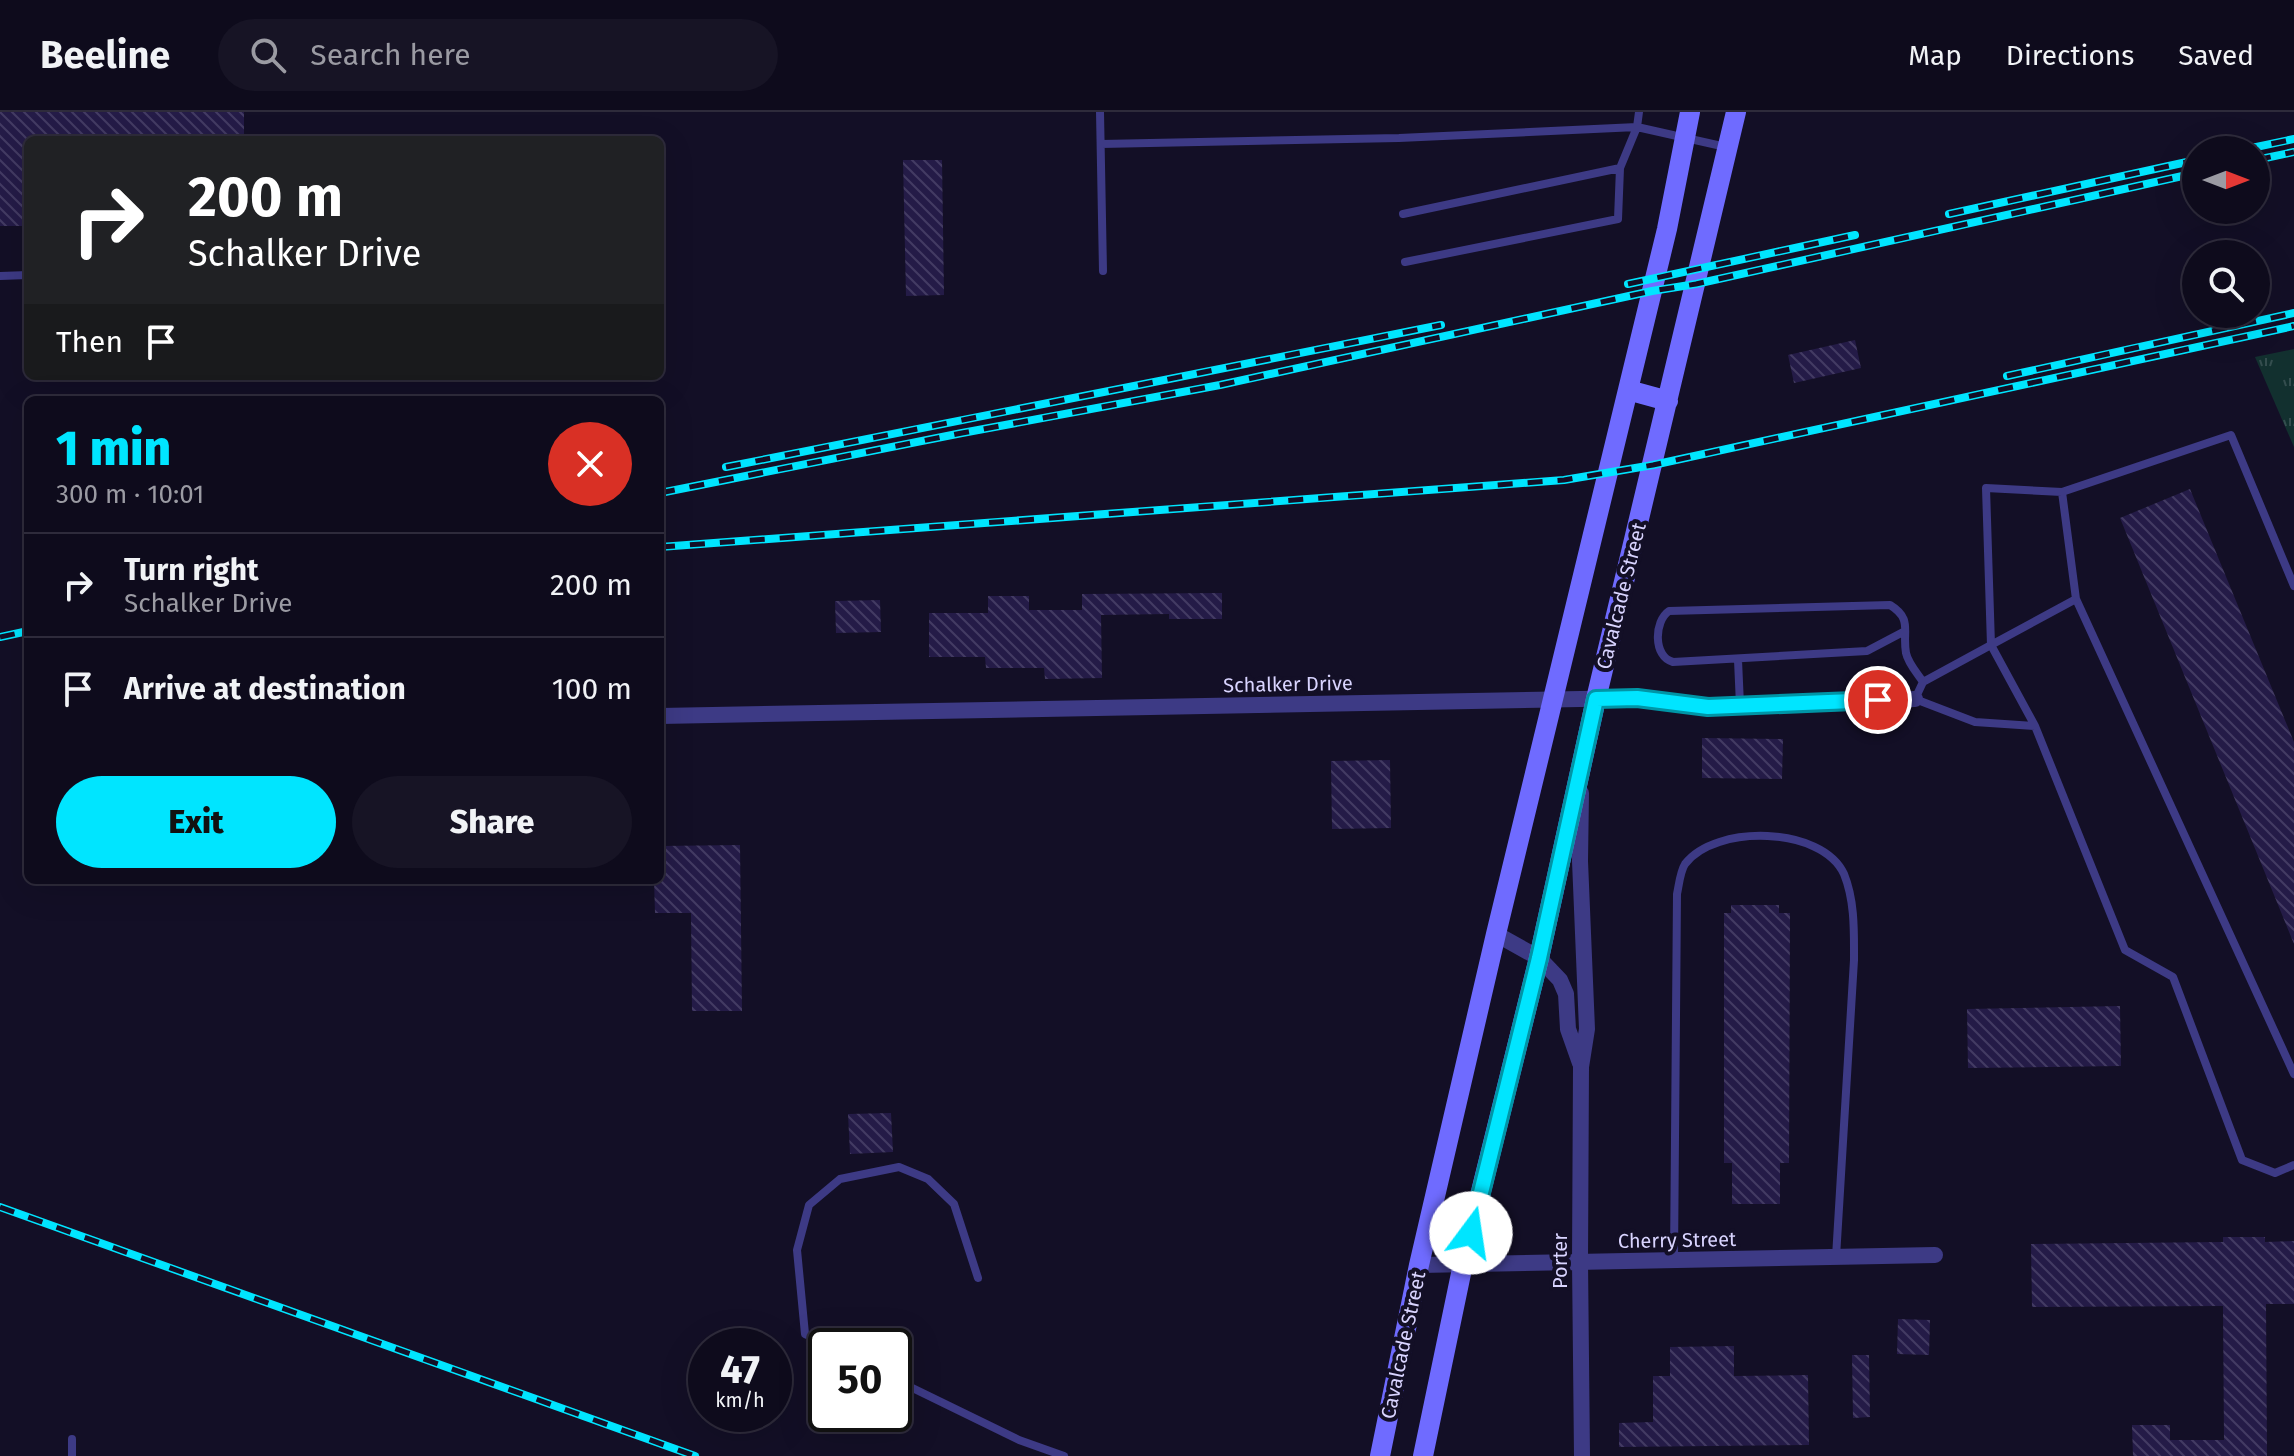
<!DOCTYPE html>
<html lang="en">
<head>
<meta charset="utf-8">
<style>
  :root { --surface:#0e0b1c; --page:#171425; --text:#f1f3f6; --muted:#9b9ba3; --line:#2e2b3b; --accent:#00e5ff }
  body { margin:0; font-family:"Fira Sans",sans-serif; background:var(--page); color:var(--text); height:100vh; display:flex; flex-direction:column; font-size:30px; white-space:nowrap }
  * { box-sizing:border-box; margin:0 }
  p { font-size:26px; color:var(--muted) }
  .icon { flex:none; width:44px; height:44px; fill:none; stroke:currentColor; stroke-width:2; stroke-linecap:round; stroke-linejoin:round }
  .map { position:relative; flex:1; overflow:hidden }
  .side { position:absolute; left:24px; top:284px; width:640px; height:488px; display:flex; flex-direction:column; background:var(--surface); border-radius:12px; box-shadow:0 8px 32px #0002,0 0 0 2px var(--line) }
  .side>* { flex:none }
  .hud { position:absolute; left:24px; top:24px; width:640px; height:244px; border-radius:12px; box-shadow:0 8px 32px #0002,0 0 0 2px var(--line); background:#202124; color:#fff; overflow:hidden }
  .needle { width:52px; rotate:90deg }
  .tools { position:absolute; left:2182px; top:24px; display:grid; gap:16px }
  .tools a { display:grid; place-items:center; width:88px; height:88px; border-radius:50%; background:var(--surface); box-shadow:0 8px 32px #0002,0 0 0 2px var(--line); font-size:40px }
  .speed { position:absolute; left:688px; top:1216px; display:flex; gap:16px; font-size:40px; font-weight:700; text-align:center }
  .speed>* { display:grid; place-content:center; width:104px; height:104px; border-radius:50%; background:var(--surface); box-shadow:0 8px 32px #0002,0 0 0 2px var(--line); line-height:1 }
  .speed small { font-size:20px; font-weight:400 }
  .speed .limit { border:4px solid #111; border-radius:12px; background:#fff; color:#111 }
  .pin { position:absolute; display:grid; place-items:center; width:68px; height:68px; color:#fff; margin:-34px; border:4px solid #fff; border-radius:50%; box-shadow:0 2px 8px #0007 }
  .me { position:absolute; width:88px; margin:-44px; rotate:14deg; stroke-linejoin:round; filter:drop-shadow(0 0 6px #0008) }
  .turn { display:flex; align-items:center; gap:28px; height:168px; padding:0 32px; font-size:36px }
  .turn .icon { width:104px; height:104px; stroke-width:2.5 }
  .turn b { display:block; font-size:56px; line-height:68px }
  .then { display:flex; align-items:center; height:76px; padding:0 32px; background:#0003; gap:16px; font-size:30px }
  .round { display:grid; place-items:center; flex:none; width:84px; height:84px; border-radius:42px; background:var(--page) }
  .head { display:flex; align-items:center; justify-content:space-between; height:136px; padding:0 32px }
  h1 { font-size:48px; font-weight:800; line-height:60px; color:var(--accent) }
  .primary-button { display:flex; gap:16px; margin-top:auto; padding:16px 32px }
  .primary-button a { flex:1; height:92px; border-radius:48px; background:var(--accent); color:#111; font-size:32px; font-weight:800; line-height:92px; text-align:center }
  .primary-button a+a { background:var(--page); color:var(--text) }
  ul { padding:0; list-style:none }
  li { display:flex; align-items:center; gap:24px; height:104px; padding:0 32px; border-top:2px solid var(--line) }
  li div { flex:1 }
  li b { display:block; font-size:30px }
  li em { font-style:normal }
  header { display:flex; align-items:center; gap:48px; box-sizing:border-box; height:112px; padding:0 40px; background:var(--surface); border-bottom:2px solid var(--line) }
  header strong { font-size:38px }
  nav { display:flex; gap:44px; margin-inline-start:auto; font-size:28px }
  .search { width:560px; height:72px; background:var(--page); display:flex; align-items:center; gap:20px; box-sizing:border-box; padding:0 28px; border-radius:44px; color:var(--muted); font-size:30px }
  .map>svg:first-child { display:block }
</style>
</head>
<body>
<header>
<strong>Beeline</strong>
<div class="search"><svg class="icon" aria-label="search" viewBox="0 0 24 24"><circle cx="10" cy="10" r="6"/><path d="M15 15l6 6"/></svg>Search here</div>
<nav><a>Map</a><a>Directions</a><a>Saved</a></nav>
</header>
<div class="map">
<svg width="2294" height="1344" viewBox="0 0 2294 1344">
  <defs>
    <pattern id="grass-tufts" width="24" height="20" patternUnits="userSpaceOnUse" patternTransform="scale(2)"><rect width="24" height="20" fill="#12302f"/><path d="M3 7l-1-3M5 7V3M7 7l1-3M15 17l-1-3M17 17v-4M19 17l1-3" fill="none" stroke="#344d4e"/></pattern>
    <pattern id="building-back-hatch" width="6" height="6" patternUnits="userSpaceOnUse" patternTransform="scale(2)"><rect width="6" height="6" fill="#241b47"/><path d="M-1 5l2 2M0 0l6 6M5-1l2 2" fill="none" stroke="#433b63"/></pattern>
  </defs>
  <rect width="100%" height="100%" fill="#130f26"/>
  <path fill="url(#grass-tufts)" d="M2294 237V335L2255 245Z"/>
  <path fill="url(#building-back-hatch)" d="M0 0H244V28H28V114H0Z
    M903 48H942L944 183 906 184Z
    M1855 228 1861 256 1794 271 1788 243Z
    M2190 377 2294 630V832L2120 406Z
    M1222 481V507H1169V502L1101 503 1102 566 1045 567 1044 556H986L985 545H929V501H988V484H1029V498H1082V482Z
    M880 488 881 520 836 521 835 489Z
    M1702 626 1783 627 1782 667 1702 666Z
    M1390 648 1391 716 1332 717 1331 649Z
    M740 733 742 899H692L691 801H655L654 768H660V734Z
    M1731 793H1779V801H1790L1789 1051H1780V1092H1732V1051H1724V801H1731Z
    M2120 894 2121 954 1968 956 1967 897Z
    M891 1001 893 1040 850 1042 848 1002Z
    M2223 1125H2265V1130L2294 1129V1192H2266L2267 1344H2133L2132 1313H2170V1328H2224L2223 1194 2032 1195 2031 1132 2223 1130Z
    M1898 1207 1930 1208 1929 1243 1897 1242Z
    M1734 1234V1264L1808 1263 1809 1333 1619 1335V1311L1653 1310V1264H1670V1235Z
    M1852 1243H1869L1870 1305 1853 1306Z"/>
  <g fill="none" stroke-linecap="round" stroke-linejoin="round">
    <path stroke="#3d3a85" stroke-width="8" d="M1100 0 1103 159
      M1101 32 1399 26 1637 15 1726 35
      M1403 102 1620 56
      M1405 150 1618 107 1620 56 1637 15 1639 0
      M0 164 28 163
      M2062 380 2076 487 2294 962
      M2294 474 2231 323 2062 380 1986 376 1991 533 1923 570 1915 587 1975 610 2035 614 2125 838 2173 865 2242 1048 2275 1061 2294 1053
      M1905 519 1867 539 1673 550C1653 545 1654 509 1669 499L1890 493C1913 507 1902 519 1906 541 1908 551 1917 561 1923 570
      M1738 548 1740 593
      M2035 614 1991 533 2076 487
      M1674 1148 1677 782C1679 773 1680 760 1685 752 1715 712 1822 714 1844 762 1855 789 1854 820 1854 848L1836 1145
      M832 1234 805 1222 797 1138 809 1093 840 1067 899 1055 928 1067 954 1092 978 1166
      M894 1267 1019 1328 1064 1344
      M72 1327V1344"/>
    <path stroke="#3d3a85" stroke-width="16" d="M660 604 1637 586 1708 595 1915 587
      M1581 681 1580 749 1587 917 1581 955 1580 1149 1582 1344
      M1496 822 1539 846 1560 868 1566 882 1568 917 1580 951
      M1419 1153 1935 1143"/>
    <path stroke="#6f6bff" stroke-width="20" d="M1628 278 1668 289
      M1380 1344 1419 1153 1496 822 1667 117 1690 0
      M1423 1344 1463 1152 1539 846 1596 587 1736 0"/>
    <defs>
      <path id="rail" d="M2242 38 2294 27
        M2256 48 2294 40
        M1949 102 2196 48
        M1628 172 1855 123
        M2007 264 2294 201
        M726 355 1441 213
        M660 381 962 321 1220 273 1652 179 1696 172 2196 61
        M660 435 1564 368 1653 353 2294 214
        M0 525 28 519
        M0 1095 695 1344"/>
    </defs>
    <use href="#rail" stroke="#00e5ff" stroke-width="8"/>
    <use href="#rail" stroke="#130f26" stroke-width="5" stroke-dasharray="15" stroke-linecap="butt"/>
  </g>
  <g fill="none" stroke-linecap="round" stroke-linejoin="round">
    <defs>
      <path id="route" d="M1471 1121 1539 846 1596 587 1637 586 1708 595 1878 588"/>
    </defs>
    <use href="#route" stroke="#0095a6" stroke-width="20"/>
    <use href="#route" stroke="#00e5ff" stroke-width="14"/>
  </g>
  <g text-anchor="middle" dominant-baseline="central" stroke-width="8" stroke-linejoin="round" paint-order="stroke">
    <g font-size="20" fill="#d9d4ff" stroke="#130f26">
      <text transform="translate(1621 484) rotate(-76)">Cavalcade Street</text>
      <text transform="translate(1288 572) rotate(-1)">Schalker Drive</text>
      <text transform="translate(1677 1128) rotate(-1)">Cherry Street</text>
      <text transform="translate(1560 1149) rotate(-90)">Porter</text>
      <text transform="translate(1403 1233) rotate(-78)">Cavalcade Street</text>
    </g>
  </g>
</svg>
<div class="tools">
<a><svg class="needle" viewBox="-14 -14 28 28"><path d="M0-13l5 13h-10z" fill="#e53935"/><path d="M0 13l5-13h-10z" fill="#9b9ba3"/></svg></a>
<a><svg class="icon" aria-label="search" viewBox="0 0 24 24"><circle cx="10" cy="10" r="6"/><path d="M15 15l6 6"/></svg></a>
</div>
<div class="speed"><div>47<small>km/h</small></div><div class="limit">50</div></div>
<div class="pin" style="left:1878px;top:588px;background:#d93025"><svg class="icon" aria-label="arrive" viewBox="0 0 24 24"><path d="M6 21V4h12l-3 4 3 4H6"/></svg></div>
<svg class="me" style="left:1471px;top:1121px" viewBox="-20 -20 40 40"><circle r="19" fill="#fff"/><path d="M0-13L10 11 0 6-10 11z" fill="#00e5ff"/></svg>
<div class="hud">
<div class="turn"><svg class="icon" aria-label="right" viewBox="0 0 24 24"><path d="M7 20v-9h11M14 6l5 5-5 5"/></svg><div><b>200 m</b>Schalker Drive</div></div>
<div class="then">Then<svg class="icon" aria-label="arrive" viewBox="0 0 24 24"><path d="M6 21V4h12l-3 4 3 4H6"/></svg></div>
</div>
<section class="side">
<div class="head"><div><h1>1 min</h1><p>300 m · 10:01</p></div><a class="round" style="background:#d93025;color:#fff"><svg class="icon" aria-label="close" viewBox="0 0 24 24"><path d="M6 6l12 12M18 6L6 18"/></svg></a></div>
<ul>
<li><svg class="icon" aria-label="right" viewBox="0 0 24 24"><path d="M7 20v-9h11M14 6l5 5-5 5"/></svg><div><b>Turn right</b><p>Schalker Drive</p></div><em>200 m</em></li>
<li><svg class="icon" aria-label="arrive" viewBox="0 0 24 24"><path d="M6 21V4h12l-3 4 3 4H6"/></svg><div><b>Arrive at destination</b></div><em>100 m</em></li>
</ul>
<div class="primary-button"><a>Exit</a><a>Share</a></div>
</section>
</div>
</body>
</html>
